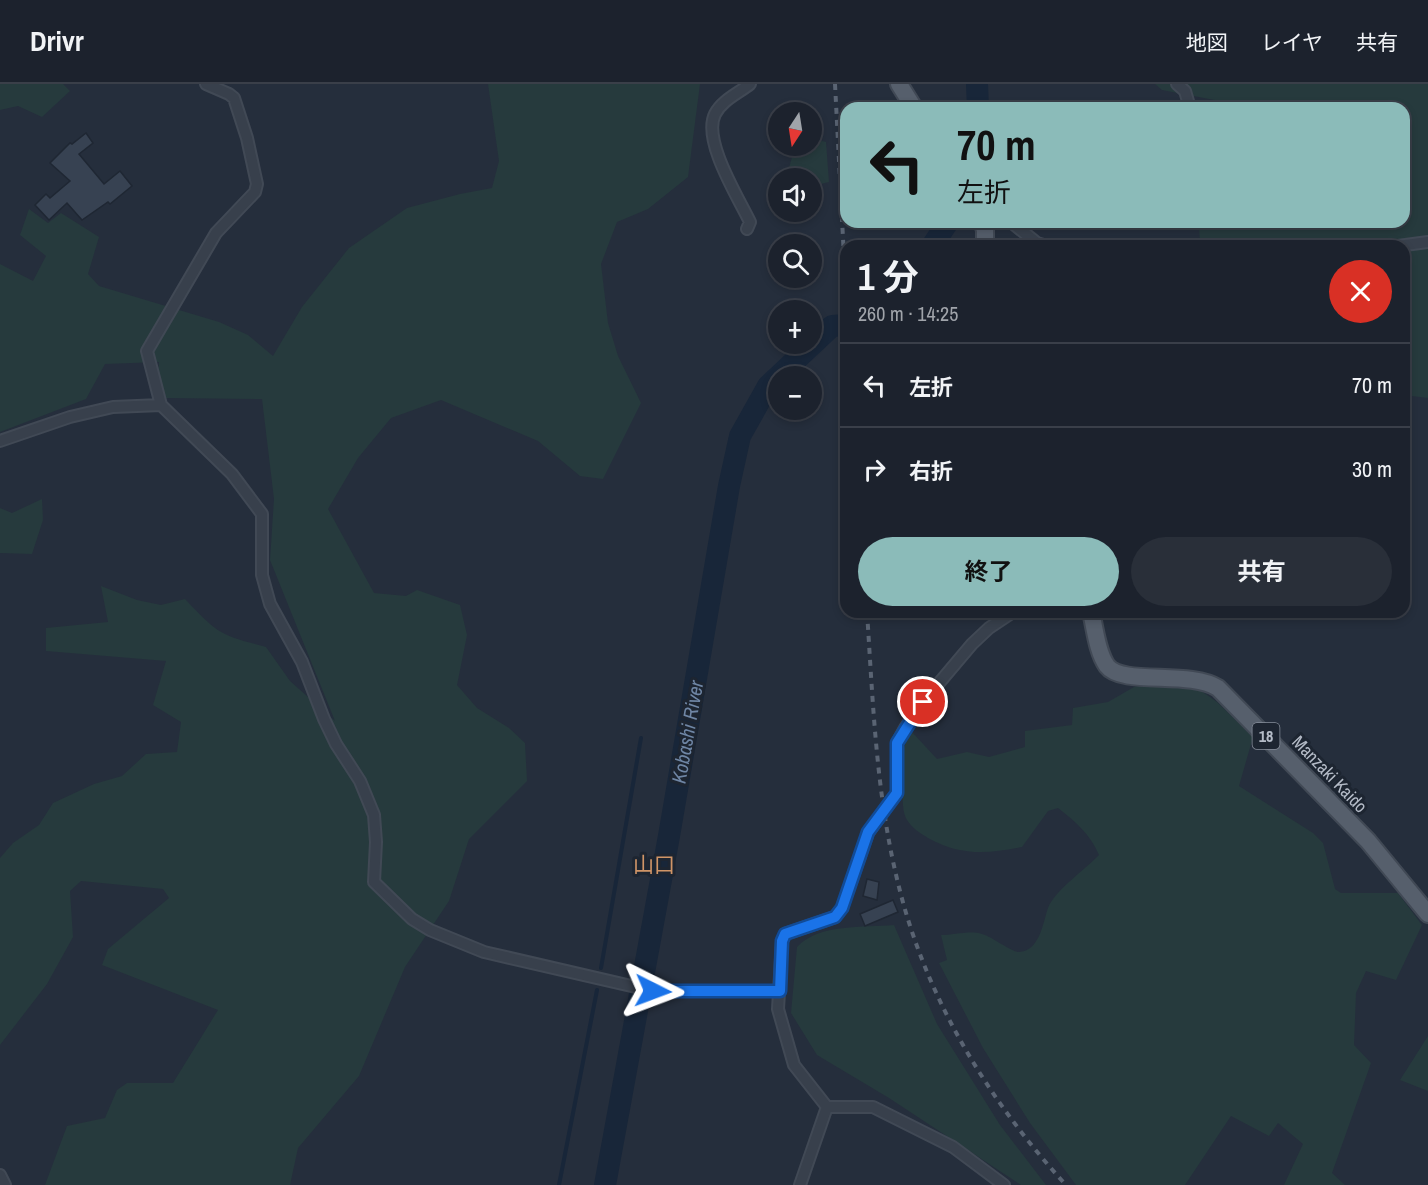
<!DOCTYPE html>
<html lang="ja">
<head>
<meta charset="utf-8">
<style>
  :root { --surface:#1c222d; --page:#292f39; --text:#f1f3f6; --muted:#a0a4aa; --line:#3a3f49; --accent:#8bbbb9 }
  body { margin:0; font-family:"Archivo Narrow","Noto Sans JP",sans-serif; background:var(--page); color:var(--text); height:100vh; display:flex; flex-direction:column; font-size:22px; white-space:nowrap }
  * { box-sizing:border-box; margin:0 }
  p { font-size:20px; color:var(--muted) }
  .icon { flex:none; width:33px; height:33px; fill:none; stroke:currentColor; stroke-width:2; stroke-linecap:round; stroke-linejoin:round }
  .map { position:relative; flex:1; overflow:hidden }
  .details { position:absolute; left:840px; top:156px; width:570px; height:378px; display:flex; flex-direction:column; background:var(--surface); border-radius:18px; box-shadow:0 3px 9px #0003,0 0 0 2px var(--line) }
  .details>* { flex:none }
  .banner { position:absolute; left:840px; top:18px; width:570px; height:126px; border-radius:18px; box-shadow:0 3px 9px #0003,0 0 0 2px var(--line); background:#8bbbb9; color:#111; overflow:hidden }
  .needle { width:39px; rotate:192deg }
  .buttons { position:absolute; left:768px; top:18px; display:grid; gap:12px }
  .buttons a { display:grid; place-items:center; width:54px; height:54px; border-radius:50%; background:var(--surface); box-shadow:0 3px 9px #0003,0 0 0 2px var(--line); font-size:30px }
  .pin { position:absolute; display:grid; place-items:center; width:51px; height:51px; color:#fff; margin:-26px; border:3px solid #fff; border-radius:50%; box-shadow:0 2px 6px #0007 }
  .me { position:absolute; width:66px; margin:-33px; rotate:93deg; stroke-linejoin:round; filter:drop-shadow(0 0 4px #0008) }
  .turn { display:flex; align-items:center; gap:21px; height:126px; padding:0 18px; font-size:27px }
  .turn .icon { width:78px; height:78px; stroke-width:2.5 }
  .turn b { display:block; font-size:42px; line-height:51px }
  .round { display:grid; place-items:center; flex:none; width:63px; height:63px; border-radius:32px; background:var(--page) }
  .head { display:flex; align-items:center; justify-content:space-between; height:102px; padding:0 18px }
  h1 { font-size:36px; font-weight:700; line-height:45px }
  .action { display:flex; gap:12px; margin-top:auto; padding:12px 18px }
  .action a { flex:1; height:69px; border-radius:36px; background:var(--accent); color:#111; font-size:24px; font-weight:700; line-height:69px; text-align:center }
  .action a+a { background:var(--page); color:var(--text) }
  ul { padding:0; list-style:none }
  li { display:flex; align-items:center; gap:18px; height:84px; padding:0 18px; border-top:2px solid var(--line) }
  li div { flex:1 }
  li b { display:block; font-size:22px }
  li em { font-style:normal }
  header { display:flex; align-items:center; gap:36px; box-sizing:border-box; height:84px; padding:0 30px; background:var(--surface); border-bottom:2px solid var(--line) }
  header strong { font-size:28px }
  nav { display:flex; gap:33px; margin-inline-start:auto; font-size:21px }
  .map>svg:first-child { display:block }
</style>
</head>
<body>
<header>
<strong>Drivr</strong>
<nav><a>地図</a><a>レイヤ</a><a>共有</a></nav>
</header>
<div class="map">
<svg width="1428" height="1101" viewBox="0 0 1428 1101">
  <rect width="100%" height="100%" fill="#252e3c"/>
  <path fill="#263a3d" d="M0 0H63L70 7 42 33 18 22 0 26Z
    M488 0H700L688 93 648 125 617 138 601 180 608 239 618 272 641 319 603 395 580 392 538 357 441 316 391 334 358 374 328 425 374 509 406 512 417 506 460 521 467 551 457 601 477 624 509 644 525 659 527 697 469 755 449 817 405 883 359 992 298 1064 290 1101H45L67 1042 105 1034 117 1006 127 999H173L218 926 102 881 108 865 169 814 163 805 81 797 70 807 73 853 47 900 0 961V774L13 759 39 741 53 719 94 700 122 692 146 670 177 668 181 638 153 621 166 577 46 567V544L108 538 101 502 137 516 161 521 185 515C218 550 220 551 266 563L290 597 335 637 270 476 274 415 262 315 166 314 156 306 159 278 105 280 86 315 0 348V180L33 197 46 172 20 151 29 125 48 139 61 129 99 153 88 190 99 202 219 238 248 251 273 272 302 223 349 164 407 124 460 110 492 104 499 77Z
    M1155 0H1428V314L1404 311V162H1200L1199 138H1404V24H1236L1230 19 1162 6Z
    M812 54 826 58 829 98 821 100 789 84 795 62H812Z
    M42 415 43 436 32 470 0 469V424L12 429Z
    M1148 600 1200 606 1217 618 1253 653 1239 702 1313 749 1323 759 1335 805 1341 809H1398L1422 841 1396 896 1366 887 1356 909 1354 961 1371 979 1332 1089 1345 1101H1284L1303 1060 1278 1039 1269 1052 1231 1032 1185 1101H1076L1030 1039 983 964 939 879 947 876 941 851C953 851 971 846 982 850 993 853 1011 868 1019 868 1040 867 1043 838 1048 824 1055 806 1085 786 1099 771 1090 750 1076 738 1058 724L1048 727 1022 763C988 770 960 772 928 754 920 749 912 744 907 736 902 729 903 714 902 705 899 680 900 669 911 647L937 675 967 668 989 673 1025 663V647L1072 641 1073 624 1108 618 1134 603Z
    M894 841 937 940 1000 1041 1046 1101H1021L889 1014 817 971 791 929 797 863C820 839 863 844 894 841Z
    M1428 952V1007L1400 996Z"/>
  <g fill="none" stroke-linecap="round" stroke-linejoin="round">
    <path stroke="#182639" stroke-width="4" d="M601 884 641 654
      M559 1101 597 906"/>
    <path stroke="#182639" stroke-width="22" d="M977 0 978 24
      M932 162 948 138
      M605 1101 669 752 729 402 740 352 768 302 832 242 846 241"/>
  </g>
  <path fill="#374252" stroke="#1f2733" stroke-width="1.5" d="M86 49 93 59 79 70 104 100 120 87 132 102 110 120 108 118 82 136 67 119 49 136 35 121 46 110 50 114 70 97 50 79 70 59 72 60Z
    M867 795 879 798 877 816 863 812Z
    M893 816 898 828 865 842 860 830Z"/>
  <g fill="none" stroke-linecap="round" stroke-linejoin="round">
    <defs>
      <path id="street" d="M206 0 229 10 234 14 247 54 257 100 255 108 216 149 147 267 161 321 232 390 262 430V491L270 520 302 578 324 635 336 660 360 697 374 731 376 758 374 798 412 835 430 846 484 868 653 907H780
        M1177 0 1185 7 1190 24
        M1011 138 1037 159 1046 162
        M747 145 750 138C738 113 702 56 715 30 722 16 739 9 750 0
        M1398 162 1428 158
        M0 357 70 333 113 323 161 321
        M827 1023 794 981 778 925 782 857 785 850 835 833 842 824 868 749 897 709V659L905 644 923 618 972 560 989 544 1013 528
        M827 1023H873L953 1063 1004 1101
        M0 1091 5 1101
        M800 1101 827 1023"/>
      <path id="primary" d="M899 0 914 24
        M982 138 985 146V162
        M1091 528C1095 544 1097 568 1107 582 1122 602 1190 586 1218 604L1368 757 1428 830"/>
    </defs>
    <use href="#street" stroke="#414955" stroke-width="14"/>
    <use href="#primary" stroke="#414955" stroke-width="20"/>
    <use href="#street" stroke="#38404c" stroke-width="10"/>
    <use href="#primary" stroke="#565f6c" stroke-width="16"/>
    <path stroke="#5a6473" stroke-width="4" stroke-dasharray="6 6" stroke-linecap="butt" d="M835 0 846 212
      M867 528C873 618 876 710 898 799 925 912 987 1015 1066 1101"/>
  </g>
  <g fill="none" stroke-linecap="round" stroke-linejoin="round">
    <defs>
      <path id="route" d="M653 907H780L782 857 785 850 835 833 842 824 868 748 897 709V659L923 618"/>
    </defs>
    <use href="#route" stroke="#114b97" stroke-width="15"/>
    <use href="#route" stroke="#1a73e8" stroke-width="10"/>
  </g>
  <g text-anchor="middle" dominant-baseline="central" stroke-width="6" stroke-linejoin="round" paint-order="stroke">
    <rect fill="#1d2531" stroke="#878e9a" stroke-width="1.5" x="1252.5" y="639" width="27" height="26" rx="4.5"/>
    <g font-size="16" font-weight="bold" fill="#b4bbc7">
      <text x="1266" y="652">18</text>
    </g>
    <g font-size="18" fill="#b4bbc7" stroke="#1d2531">
      <text transform="translate(1330 690) rotate(46)">Manzaki Kaido</text>
    </g>
    <g font-size="20" font-style="italic" fill="#6f86a5" stroke="#1d2531">
      <text transform="translate(687 648) rotate(-80)">Kobashi River</text>
    </g>
    <g font-size="21" fill="#d09567" stroke="#1d2531">
      <text x="654" y="780">山口</text>
    </g>
  </g>
</svg>
<div class="buttons">
<a><svg class="needle" viewBox="-14 -14 28 28"><path d="M0-13l5 13h-10z" fill="#e53935"/><path d="M0 13l5-13h-10z" fill="#a0a4aa"/></svg></a>
<a><svg class="icon" aria-label="sound" viewBox="0 0 24 24"><path d="M4 9h4l5-4v14l-5-4H4zM17 9q2 3 0 6"/></svg></a>
<a><svg class="icon" aria-label="search" viewBox="0 0 24 24"><circle cx="10" cy="10" r="6"/><path d="M15 15l6 6"/></svg></a>
<a>+</a>
<a>−</a>
</div>
<div class="pin" style="left:923px;top:618px;background:#d93025"><svg class="icon" aria-label="arrive" viewBox="0 0 24 24"><path d="M6 21V4h12l-3 4 3 4H6"/></svg></div>
<svg class="me" style="left:653px;top:907px" viewBox="-20 -20 40 40"><path d="M0-17L14 15 0 8-14 15z" fill="#1a73e8" stroke="#fff" stroke-width="4"/></svg>
<div class="banner">
<div class="turn"><svg class="icon" aria-label="left" viewBox="0 0 24 24"><path d="M17 20v-9H6M10 6l-5 5 5 5"/></svg><div><b>70 m</b>左折</div></div>
</div>
<section class="details">
<div class="head"><div><h1>1 分</h1><p>260 m · 14:25</p></div><a class="round" style="background:#d93025;color:#fff"><svg class="icon" aria-label="close" viewBox="0 0 24 24"><path d="M6 6l12 12M18 6L6 18"/></svg></a></div>
<ul>
<li><svg class="icon" aria-label="left" viewBox="0 0 24 24"><path d="M17 20v-9H6M10 6l-5 5 5 5"/></svg><div><b>左折</b></div><em>70 m</em></li>
<li><svg class="icon" aria-label="right" viewBox="0 0 24 24"><path d="M7 20v-9h11M14 6l5 5-5 5"/></svg><div><b>右折</b></div><em>30 m</em></li>
</ul>
<div class="action"><a>終了</a><a>共有</a></div>
</section>
</div>
</body>
</html>
